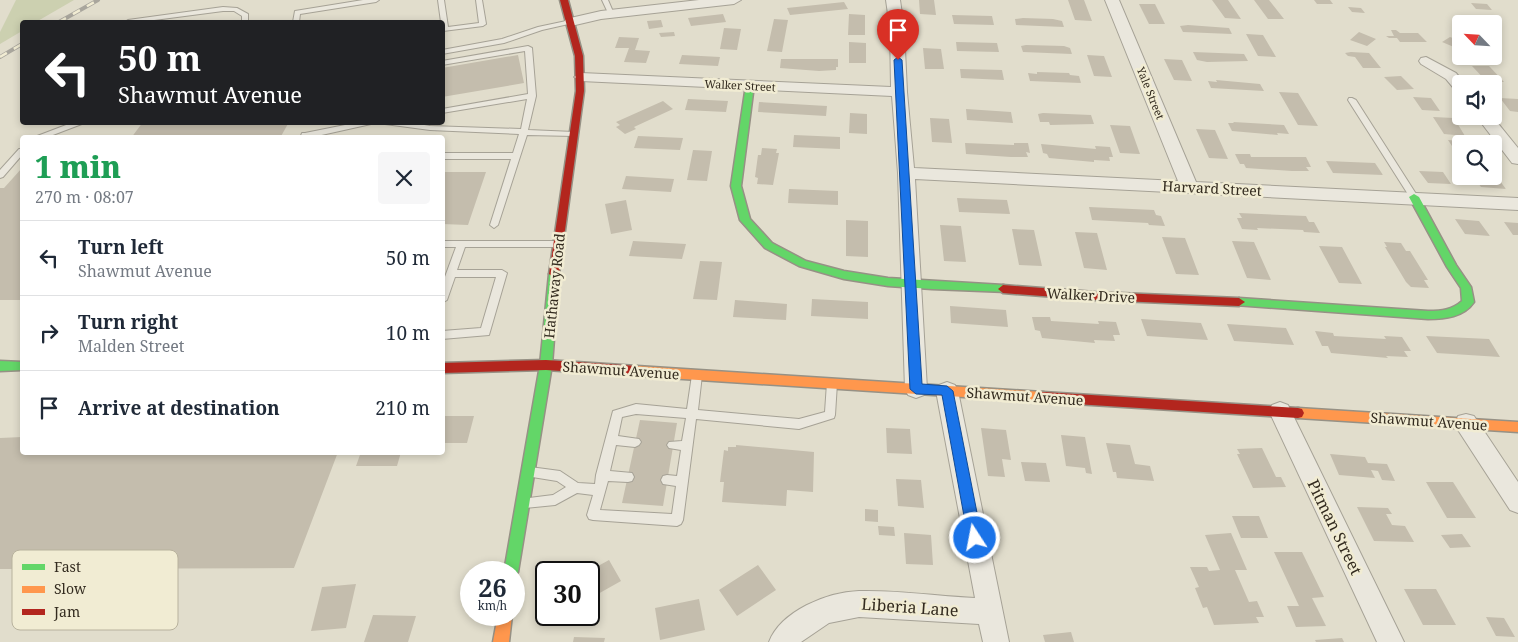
<!DOCTYPE html>
<html lang="en">
<head>
<meta charset="utf-8">
<style>
  :root { --surface:#fff; --page:#f6f6f7; --text:#1f2937; --muted:#747a83; --line:#e0e1e3 }
  body { margin:0; font-family:"Noto Serif",serif; background:var(--page); color:var(--text); height:100vh; display:flex; flex-direction:column; font-size:19px; white-space:nowrap }
  * { box-sizing:border-box; margin:0 }
  p { font-size:16px; color:var(--muted) }
  .icon { flex:none; width:28px; height:28px; fill:none; stroke:currentColor; stroke-width:2; stroke-linecap:round; stroke-linejoin:round }
  .map { position:relative; flex:1; overflow:hidden }
  .drawer { position:absolute; left:20px; top:135px; width:425px; height:320px; display:flex; flex-direction:column; background:var(--surface); border-radius:5px; box-shadow:0 2px 8px #0003 }
  .drawer>* { flex:none }
  .banner { position:absolute; left:20px; top:20px; width:425px; height:105px; border-radius:5px; box-shadow:0 2px 8px #0003; background:#202124; color:#fff; overflow:hidden }
  .needle { width:32px; rotate:295deg }
  .controls { position:absolute; left:1452px; top:15px; display:grid; gap:10px }
  .controls a { display:grid; place-items:center; width:50px; height:50px; border-radius:5px; background:var(--surface); box-shadow:0 2px 8px #0003; font-size:25px }
  .speed { position:absolute; left:460px; top:561px; display:flex; gap:10px; font-size:25px; font-weight:700; text-align:center }
  .speed>* { display:grid; place-content:center; width:65px; height:65px; border-radius:50%; background:var(--surface); box-shadow:0 2px 8px #0003; line-height:1 }
  .speed small { font-size:12px; font-weight:400 }
  .speed .limit { border:2px solid #111; border-radius:8px; background:#fff; color:#111 }
  .pin { position:absolute; display:grid; place-items:center; width:42px; height:42px; color:#fff; margin:-51px -21px; border-radius:50% 50% 50% 0; rotate:-45deg; box-shadow:0 0 5px #0007 }
  .pin .icon { rotate:45deg }
  .me { position:absolute; width:55px; margin:-28px; rotate:349deg; stroke-linejoin:round; filter:drop-shadow(0 0 4px #0008) }
  .turn { display:flex; align-items:center; gap:18px; height:105px; padding:0 15px; font-size:22px }
  .turn .icon { width:65px; height:65px; stroke-width:2.5 }
  .turn b { display:block; font-size:35px; line-height:42px }
  .round { display:grid; place-items:center; flex:none; width:52px; height:52px; border-radius:5px; background:var(--page) }
  .summary { display:flex; align-items:center; justify-content:space-between; height:85px; padding:0 15px }
  h1 { font-size:30px; font-weight:800; line-height:38px; color:#1e9e55 }
  ul { padding:0; list-style:none }
  li { display:flex; align-items:center; gap:15px; height:75px; padding:0 15px; border-top:1px solid var(--line) }
  li div { flex:1 }
  li b { display:block; font-size:19px }
  li em { font-style:normal }
  .map>svg:first-child { display:block }
</style>
</head>
<body>
<div class="map">
<svg width="1518" height="642" viewBox="0 0 1518 642">
  <rect width="100%" height="100%" fill="#e1ddcc"/>
  <path fill="#ccd0b0" d="M16 0H74L36 22H22V31L0 44V32Z"/>
  <path fill="#c4bdad" d="M919 0H934L936 15 920 14Z
    M1068 0H1084L1092 21 1075 20Z
    M1212 0H1228L1241 19 1225 18Z
    M1254 0H1269L1284 19H1268Z
    M1314 0H1330L1333 4H1317Z
    M844 2 848 9 790 15 787 8Z
    M1471 3 1487 4 1492 10 1476 9Z
    M1139 4H1155L1165 24H1149Z
    M1348 7 1361 8 1365 13 1352 12Z
    M723 14 726 22 691 26 688 18Z
    M849 14 865 15V35H848Z
    M952 15 992 16 994 25 954 24Z
    M1023 18 1053 19 1062 21 1064 27 1016 25 1015 19Z
    M774 19 788 20 782 52 767 51Z
    M661 20 663 27 649 29 647 21Z
    M1188 25 1229 28 1232 34 1183 32 1180 26Z
    M724 28 741 29 737 50 720 49Z
    M1391 30H1396L1400 33H1418L1427 42H1400L1397 38H1389L1386 36H1394Z
    M674 32 675 36 661 37 659 33Z
    M1359 32 1376 39 1367 46 1350 40Z
    M1246 34 1263 35 1276 57 1258 56Z
    M619 37 639 38 635 50 650 51 646 63 624 62 629 48H615Z
    M1450 37 1461 41V50L1442 42Z
    M849 42 866 43V63H849Z
    M956 42 997 43 999 52 957 51Z
    M1026 45 1064 46 1070 48 1072 54 1023 52 1021 46Z
    M923 48 941 49 944 69H925Z
    M1193 52 1244 54 1248 61 1207 62 1197 60Z
    M1351 52 1369 53 1381 68H1363L1355 57 1348 56 1345 53Z
    M518 55 524 83 442 97V68Z
    M682 55 720 57 718 66 679 64Z
    M1087 55 1104 56 1112 77 1094 76Z
    M781 59H838V67H836V70L819 71 780 68Z
    M1164 59 1182 60 1192 81 1174 80Z
    M1472 66H1489L1504 82H1487Z
    M960 69 1002 70 1004 80 961 78Z
    M1037 72 1069 73 1070 75 1079 76 1081 83 1030 81 1028 73 1037 74Z
    M1401 76 1414 89 1397 90 1384 77Z
    M1216 80 1260 84 1264 91 1211 88 1208 81 1217 82Z
    M1279 92 1298 93 1318 126 1298 125Z
    M1413 97 1431 98 1440 111 1422 110Z
    M1500 98 1518 99V112L1510 111Z
    M688 99 728 101 726 112 685 110Z
    M663 101 673 109 634 127 636 129 625 134 616 127 620 125 616 122Z
    M759 102 827 106 826 116 758 112Z
    M966 109 1011 112 1013 123 967 120Z
    M850 113 867 114V134L849 133Z
    M1043 113 1091 115 1094 124 1050 125 1049 122H1040L1038 114Z
    M1433 117 1454 118 1465 136 1444 134Z
    M930 118 949 119 952 143 932 142Z
    M143 122H289L280 138H131Z
    M1233 122 1284 125 1289 134 1277 133 1278 135 1232 131 1228 123H1234Z
    M1110 125 1130 126 1140 154 1120 153Z
    M1196 129 1215 130 1228 159 1209 158Z
    M794 135 840 137V149L793 147Z
    M638 136 683 138 680 150 634 148Z
    M1448 140 1473 142V144H1461L1460 158Z
    M965 143 1014 145V143H1028L1030 153 1026 152 1028 157H1011L966 154Z
    M1041 144 1096 149 1095 146 1110 147 1113 157H1109L1110 161 1094 160V162L1049 158 1047 154 1043 153Z
    M762 148 777 149 776 153H779L773 185 757 184 758 178 755 177 758 155H761Z
    M693 150 712 151 707 181 687 180Z
    M1235 154H1250L1251 157H1306L1311 167H1306L1309 171H1292L1246 168 1244 164H1240Z
    M1326 161 1375 163 1383 175 1333 173Z
    M22 168V300H0V188H4Z
    M1419 171 1443 172 1451 184 1428 183Z
    M442 172H486L468 225 442 224Z
    M626 176 674 179 671 192 622 189Z
    M1473 176 1497 177 1506 189 1481 187Z
    M789 189 838 191V205L788 203Z
    M957 198 1007 200 1010 214 959 212Z
    M626 200 632 230 611 234 605 204Z
    M1089 207 1154 210 1156 215 1161 216 1165 226 1149 225 1148 223 1092 220Z
    M1239 213 1306 216 1309 222H1314L1320 233 1304 232 1303 230 1257 228 1258 230 1242 229 1237 218H1242Z
    M1455 219 1479 221 1490 236 1465 234Z
    M846 220 868 221V257L846 256Z
    M1504 222 1518 223V235H1513Z
    M940 225 961 226 966 262 944 261Z
    M1012 229 1034 230 1042 266 1019 265Z
    M1075 232 1097 233 1107 270 1084 268Z
    M1162 237 1185 238 1199 275 1176 274Z
    M633 241 686 244 682 259 629 256Z
    M1232 241 1254 242 1271 280 1247 278Z
    M1384 242 1401 243 1406 251H1410L1428 280H1424L1429 288 1411 287 1406 282 1385 247H1387Z
    M1319 246 1342 247 1362 284 1339 283Z
    M700 261 722 262 717 300 693 299Z
    M812 299 868 302V319L811 316Z
    M735 300 787 304 786 320 733 317Z
    M950 306 1006 310 1008 327 951 323Z
    M1032 317H1050L1051 321 1099 324 1098 321 1116 322 1120 335H1113L1115 341 1094 340 1095 343 1042 338 1040 331 1035 330Z
    M1141 319 1201 323 1208 340 1147 336Z
    M1227 324 1286 328 1294 345 1234 341Z
    M1315 331 1333 333 1334 336 1386 339 1384 336 1402 337 1411 351H1404L1408 357 1386 356 1388 358 1331 353 1328 346H1322Z
    M1426 336 1489 339 1500 357 1437 353Z
    M442 416H474L467 443H442Z
    M640 420 677 423 663 506 622 503Z
    M886 428 910 429 912 454 887 453Z
    M981 428 1006 430 1011 460 1002 459 1005 477 988 476Z
    M1061 435 1085 437 1092 474 1086 473 1085 468 1066 466Z
    M22 437V452H338L294 568 0 569V438Z
    M1106 443 1130 445 1135 464 1150 466 1154 481 1117 478 1116 472H1113Z
    M736 445 814 452 813 492 787 490 786 506 722 502 724 482H720L724 450 728 451V447H736Z
    M1262 448 1276 477H1281L1286 487 1253 488 1237 454H1240L1237 449Z
    M361 452H401L397 466H356Z
    M1330 454 1365 457 1368 463 1387 464 1395 481 1382 480 1378 471 1371 470 1375 478 1339 475Z
    M1021 462 1046 463 1050 482 1025 481Z
    M896 479 921 480 924 508 898 506Z
    M1426 482H1453L1476 518H1447Z
    M1357 507 1388 508 1392 514H1386L1392 525 1405 526 1414 542 1374 541Z
    M865 509 878 510V522L865 521Z
    M1232 516H1259L1268 538H1241Z
    M878 526 894 527 895 536 879 535Z
    M904 533 931 535 933 565 906 564Z
    M1231 533 1247 570H1235L1249 602 1257 601 1264 617H1256L1259 623 1214 625 1207 607 1203 608 1195 588 1199 587 1190 567H1207L1209 571 1220 570 1205 535Z
    M1462 534 1471 547 1450 548 1441 535Z
    M1274 552H1302L1324 597 1312 598 1326 626 1296 627 1287 606H1299Z
    M609 560 621 581 589 599V571Z
    M758 565 776 590 737 616 719 590Z
    M356 584 346 628 311 631 322 587Z
    M1404 589H1436L1456 625H1423Z
    M699 599 705 630 660 640 655 608Z
    M373 615 416 616 408 642H364Z
    M1486 617 1504 618 1515 637 1496 636Z
    M1071 632 1074 642H1045L1043 635Z
    M574 637 605 638 604 642H573Z
    M1342 638 1344 642H1316L1315 640Z"/>
  <g fill="none" stroke-linecap="round" stroke-linejoin="round">
    <defs>
      <path id="lane" d="M363 0H379L376 2 300 14 299 22H293L295 11Z
        M438 0H444L448 27 479 23 476 0H482L486 24 483 26 443 31 442 22H441Z
        M602 0H608L614 14 613 15H609Z
        M223 7 237 8 248 14V22H242V16L234 11H223L139 22H125L128 20Z
        M571 20 574 22 573 23 542 30 504 43 442 54V50L502 39 538 27Z
        M528 46 532 48 536 96 528 130 574 132 578 134 574 136 527 135 498 225 494 228 490 225 511 159H442V153H513L519 134 430 130 385 124 381 122H407L430 126 521 129 527 99 442 113V109L528 94 525 51 442 65V61Z
        M1349 98H1352L1356 100 1418 197 1417 199H1411L1348 100Z
        M74 122H87L45 138H32Z
        M360 122H380L308 138H300L302 133H305Z
        M19 149H22V155L3 177 0 178V170Z
        M442 241H556L561 244 556 247H465L457 270H502L507 273 489 335 442 339V331L481 328 496 277H455L447 300 442 303V285L456 247H442Z
        M697 371 701 372 702 375 698 410 799 419 825 412 827 383 828 380 832 379 836 380 837 383 835 415 834 418 799 429 696 419 683 520 681 524 677 526 593 520 589 519 587 515 593 495 577 493 555 505 525 508 521 507 519 503 521 499 553 495 566 487 557 481 526 476 524 472 526 468 530 467 560 471 578 483 595 484 596 475 613 411 636 404 687 409 692 375 693 372ZM636 414 686 418 682 441 669 442 667 445 669 448 681 450 677 476 667 475 663 476 661 480 663 484 676 486 672 514 600 510 608 481 628 482 632 481 634 477 632 473 610 471 616 445 635 447 639 445 641 442 639 439 618 436 622 417Z"/>
      <path id="street" d="M699 0H741L734 4 601 19 571 26 564 22 566 19 601 11Z
        M886 0H900L904 28 907 92 914 168 1178 181 1105 0H1119L1196 182 1518 198V210L915 179 927 389 924 395 916 398 908 395 905 389 898 173 892 96 581 81 574 77 581 73 891 87 890 28Z
        M1426 57 1456 73 1465 84H1461V92L1456 91 1446 79 1421 64 1419 61 1421 58Z
        M1476 116H1492L1518 148V164L1512 163Z
        M947 382 955 385 958 391 1009 642H983L979 624 859 617 829 623 801 642H769C781 611 827 592 859 591 897 590 936 596 975 598L936 391 939 385Z
        M1280 402 1288 405 1404 642H1377L1269 411 1272 405Z
        M1466 414 1474 416 1518 482V513L1510 510 1458 430 1455 423 1458 416Z"/>
      <path id="fast" d="M750 82 754 85 741 186 750 219 772 243 806 261 844 271 888 278 1003 285 1007 286 1008 289 1007 292 932 289 888 286 844 279 799 266 765 248 740 220 731 186 746 85Z
        M1414 194 1419 197 1456 265 1471 287 1474 302C1464 317 1445 319 1428 319L1235 305 1233 302 1239 298 1428 311C1441 311 1452 310 1462 301L1461 288 1447 267 1409 197Z
        M554 270 559 274 552 365 518 572 514 578V572H504L540 365 549 274Z
        M0 361 22 362V370L0 371Z"/>
      <path id="slow" d="M637 366 1043 392 1047 393 1049 397 1047 401 1043 402 637 376 633 374 631 371 633 368Z
        M1298 408 1518 422V432L1298 418 1294 417 1292 413 1294 409Z
        M498 615H512L509 642H493Z"/>
      <path id="jam" d="M560 0H568L583 56 584 91 559 274 554 278 549 274 576 91 575 56Z
        M1003 285 1095 292 1239 298 1245 302 1239 306 1095 300 1003 293 998 289Z
        M546 360 637 366 641 368 643 371 641 374 637 376 546 370 442 373V363Z
        M1043 392 1298 408 1302 409 1304 413 1302 417 1298 418 1043 402 1039 401 1037 397 1039 393Z"/>
    </defs>
    <use href="#lane" stroke="#a6a296" stroke-width="2"/>
    <use href="#street" stroke="#a6a296" stroke-width="2"/>
    <use href="#fast" stroke="#969185" stroke-width="3"/>
    <use href="#slow" stroke="#969185" stroke-width="3"/>
    <use href="#jam" stroke="#969185" stroke-width="3"/>
    <use href="#lane" fill="#eae7dd" fill-rule="evenodd"/>
    <use href="#street" fill="#eae7dd" fill-rule="evenodd"/>
    <use href="#fast" fill="#63d668" fill-rule="evenodd"/>
    <use href="#slow" fill="#ff974d" fill-rule="evenodd"/>
    <use href="#jam" fill="#b3261e" fill-rule="evenodd"/>
    <defs>
      <path id="rail" d="M59 22 98 0
        M0 57 22 44"/>
    </defs>
    <use href="#rail" stroke="#a9a69d" stroke-width="4"/>
    <use href="#rail" stroke="#f1ecd3" stroke-width="2.5" stroke-dasharray="8" stroke-linecap="butt"/>
  </g>
  <path fill="#1a73e8" stroke="#114b97" d="M898 57 902 60 922 384 947 386 953 391 982 538 980 543 975 545 970 543 968 538 942 395 916 394 910 389 894 60Z"/>
  <g text-anchor="middle" dominant-baseline="central" stroke-width="5" stroke-linejoin="round" paint-order="stroke">
    <g font-size="11" fill="#332b1f" stroke="#f1ecd3">
      <text transform="translate(740 85) rotate(3)">Walker Street</text>
      <text transform="translate(1151 93) rotate(68)">Yale Street</text>
    </g>
    <g font-size="14" fill="#332b1f" stroke="#f1ecd3">
      <text transform="translate(1212 188) rotate(3)">Harvard Street</text>
      <text transform="translate(554 286) rotate(-84)">Hathaway Road</text>
      <text transform="translate(1091 295) rotate(3)">Walker Drive</text>
      <text transform="translate(621 370) rotate(4)">Shawmut Avenue</text>
      <text transform="translate(1025 396) rotate(4)">Shawmut Avenue</text>
      <text transform="translate(1429 421) rotate(4)">Shawmut Avenue</text>
    </g>
    <g font-size="16" fill="#332b1f" stroke="#f1ecd3">
      <text transform="translate(1335 527) rotate(64)">Pitman Street</text>
      <text transform="translate(910 607) rotate(4)">Liberia Lane</text>
    </g>
  </g>
  <rect x="12" y="550" width="166" height="80" rx="8" fill="#f1ecd3" stroke="#b8b29d" stroke-width="1"/>
  <rect x="22" y="564" width="23" height="6" fill="#63d668"/>
  <rect x="22" y="586" width="23" height="7" fill="#ff974d"/>
  <rect x="22" y="609" width="23" height="6" fill="#b3261e"/>
  <g font-size="14" fill="#332b1f">
    <text x="54" y="572">Fast</text>
    <text x="54" y="594">Slow</text>
    <text x="54" y="617">Jam</text>
  </g>
</svg>
<div class="controls">
<a><svg class="needle" viewBox="-14 -14 28 28"><path d="M0-13l5 13h-10z" fill="#e53935"/><path d="M0 13l5-13h-10z" fill="#747a83"/></svg></a>
<a><svg class="icon" aria-label="sound" viewBox="0 0 24 24"><path d="M4 9h4l5-4v14l-5-4H4zM17 9q2 3 0 6"/></svg></a>
<a><svg class="icon" aria-label="search" viewBox="0 0 24 24"><circle cx="10" cy="10" r="6"/><path d="M15 15l6 6"/></svg></a>
</div>
<div class="speed"><div>26<small>km/h</small></div><div class="limit">30</div></div>
<div class="pin" style="left:898px;top:60px;background:#d93025"><svg class="icon" aria-label="arrive" viewBox="0 0 24 24"><path d="M6 21V4h12l-3 4 3 4H6"/></svg></div>
<svg class="me" style="left:975px;top:538px" viewBox="-20 -20 40 40"><circle r="17" fill="#1a73e8" stroke="#fff" stroke-width="3"/><path d="M0-11L8 9 0 5-8 9z" fill="#fff"/></svg>
<div class="banner">
<div class="turn"><svg class="icon" aria-label="left" viewBox="0 0 24 24"><path d="M17 20v-9H6M10 6l-5 5 5 5"/></svg><div><b>50 m</b>Shawmut Avenue</div></div>
</div>
<section class="drawer">
<div class="summary"><div><h1>1 min</h1><p>270 m · 08:07</p></div><a class="round"><svg class="icon" aria-label="close" viewBox="0 0 24 24"><path d="M6 6l12 12M18 6L6 18"/></svg></a></div>
<ul>
<li><svg class="icon" aria-label="left" viewBox="0 0 24 24"><path d="M17 20v-9H6M10 6l-5 5 5 5"/></svg><div><b>Turn left</b><p>Shawmut Avenue</p></div><em>50 m</em></li>
<li><svg class="icon" aria-label="right" viewBox="0 0 24 24"><path d="M7 20v-9h11M14 6l5 5-5 5"/></svg><div><b>Turn right</b><p>Malden Street</p></div><em>10 m</em></li>
<li><svg class="icon" aria-label="arrive" viewBox="0 0 24 24"><path d="M6 21V4h12l-3 4 3 4H6"/></svg><div><b>Arrive at destination</b></div><em>210 m</em></li>
</ul>
</section>
</div>
</body>
</html>
